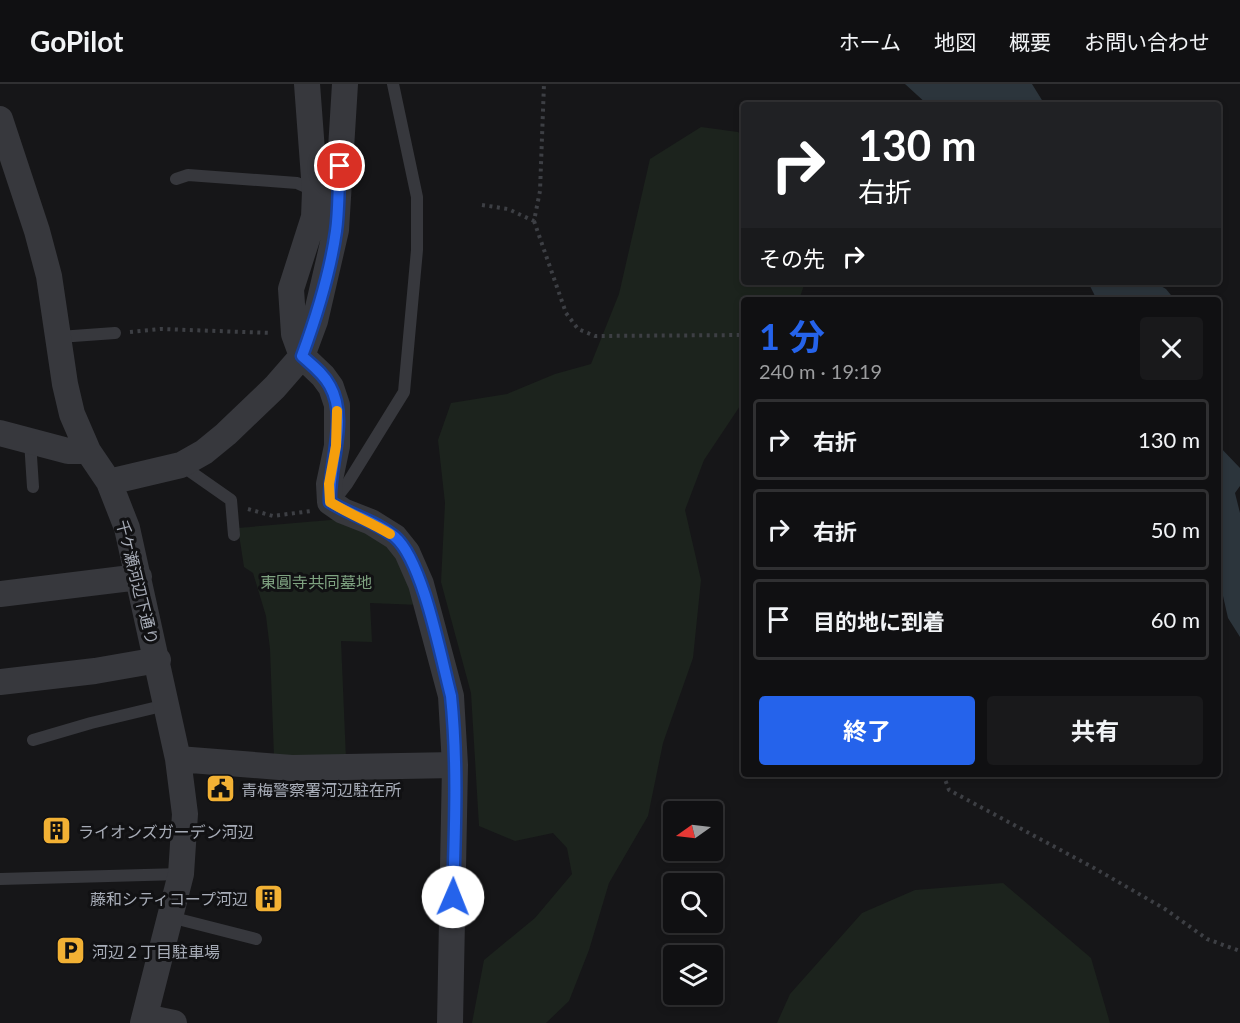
<!DOCTYPE html>
<html lang="ja">
<head>
<meta charset="utf-8">
<style>
  :root { --surface:#101012; --page:#19191b; --text:#f1f3f6; --muted:#9c9d9f; --line:#303032; --accent:#2563eb }
  body { margin:0; font-family:Lato,"Noto Sans JP",sans-serif; background:var(--page); color:var(--text); height:100vh; display:flex; flex-direction:column; font-size:22px; white-space:nowrap }
  * { box-sizing:border-box; margin:0 }
  p { font-size:20px; color:var(--muted) }
  .icon { flex:none; width:33px; height:33px; fill:none; stroke:currentColor; stroke-width:2; stroke-linecap:round; stroke-linejoin:round }
  .map { position:relative; flex:1; overflow:hidden }
  .details { position:absolute; left:741px; top:213px; width:480px; height:480px; display:flex; flex-direction:column; background:var(--surface); border-radius:6px; box-shadow:0 3px 9px #0003,0 0 0 2px var(--line) }
  .details>* { flex:none }
  .guide { position:absolute; left:741px; top:18px; width:480px; height:183px; border-radius:6px; box-shadow:0 3px 9px #0003,0 0 0 2px var(--line); background:#202124; color:#fff; overflow:hidden }
  .needle { width:39px; rotate:256deg }
  .controls { position:absolute; left:663px; top:717px; display:grid; gap:12px }
  .controls a { display:grid; place-items:center; width:60px; height:60px; border-radius:6px; background:var(--surface); box-shadow:0 3px 9px #0003,0 0 0 2px var(--line); font-size:30px }
  .pin { position:absolute; display:grid; place-items:center; width:51px; height:51px; color:#fff; margin:-26px; border:3px solid #fff; border-radius:50%; box-shadow:0 2px 6px #0007 }
  .me { position:absolute; width:66px; margin:-33px; rotate:1deg; stroke-linejoin:round; filter:drop-shadow(0 0 4px #0008) }
  .turn { display:flex; align-items:center; gap:21px; height:126px; padding:0 18px; font-size:27px }
  .turn .icon { width:78px; height:78px; stroke-width:2.5 }
  .turn b { display:block; font-size:42px; line-height:51px }
  .then { display:flex; align-items:center; height:57px; padding:0 18px; background:#0003; gap:12px; font-size:22px }
  .round { display:grid; place-items:center; flex:none; width:63px; height:63px; border-radius:6px; background:var(--page) }
  .summary { display:flex; align-items:center; justify-content:space-between; height:102px; padding:0 18px }
  h1 { font-size:36px; font-weight:700; line-height:45px; color:var(--accent) }
  .button { display:flex; gap:12px; margin-top:auto; padding:12px 18px }
  .button a { flex:1; height:69px; border-radius:6px; background:var(--accent); color:#fff; font-size:24px; font-weight:700; line-height:69px; text-align:center }
  .button a+a { background:var(--page); color:var(--text) }
  ul { padding:0; list-style:none }
  li { display:flex; align-items:center; gap:18px; height:81px; margin:0 12px 9px; padding:0 6px; border:3px solid var(--line); border-radius:6px }
  li div { flex:1 }
  li b { display:block; font-size:22px }
  li em { font-style:normal }
  header { display:flex; align-items:center; gap:36px; box-sizing:border-box; height:84px; padding:0 30px; background:var(--surface); border-bottom:2px solid var(--line) }
  header strong { font-size:28px }
  nav { display:flex; gap:33px; margin-inline-start:auto; font-size:21px }
  .map>svg:first-child { display:block }
</style>
</head>
<body>
<header>
<strong>GoPilot</strong>
<nav><a>ホーム</a><a>地図</a><a>概要</a><a>お問い合わせ</a></nav>
</header>
<div class="map">
<svg width="1240" height="939" viewBox="0 0 1240 939">
  <rect width="100%" height="100%" fill="#161618"/>
  <path fill="#1c231d" d="M701 43 738 48 744 54V198H805L799 216H744V316L704 376 685 426 701 496 693 574 663 659 648 732 609 799 589 866 569 917 546 939H472L484 876 535 834 572 790 567 764 553 749 515 757 479 742 471 609 441 498 445 419 438 356 451 319 507 310 555 290 591 280 619 210 650 75Z
    M342 435 389 457 420 521 370 519 372 558 341 557 346 675 274 673 270 565 266 532 253 489 244 483 238 444Z
    M1003 799 1091 874 1110 939H777L790 910 862 829 915 806Z"/>
  <path fill="#2c353c" d="M905 0H1032L1045 21H928Z
    M1088 198H1154L1166 205 1175 216H1097Z
    M1218 361 1240 384V402L1235 409 1240 429V553L1228 534 1218 490Z"/>
  <g fill="none" stroke-linecap="round" stroke-linejoin="round">
    <path stroke="#3d3f44" stroke-width="4" stroke-dasharray="3 4.5" stroke-linecap="butt" d="M482 121 508 125 534 137 540 107 544 0
      M534 137 566 229 578 245 595 252 744 251
      M130 248 161 245 272 249
      M248 425 273 432 311 427
      M943 690 949 706 1094 784 1165 825 1207 855 1240 867"/>
    <path stroke="#37383d" stroke-width="12" d="M176 95 188 91 297 99 315 107
      M59 253 115 249
      M30 357 33 403
      M181 381 231 416 234 451
      M331 417 340 409 347 400 404 308 417 166V113L393 0
      M33 656 91 639 166 621
      M0 795 181 790
      M170 833 256 855"/>
    <path stroke="#37383d" stroke-width="26" d="M307 0 315 107 314 133 291 205 294 250 302 272 323 292 331 303 337 321V362L329 400 330 418 343 427 371 438 395 453 407 468 421 500 451 612 455 681 450 939
      M0 35 37 147 49 192 65 300 72 330 88 367 109 398 127 444 178 675 185 730 181 790 143 939
      M0 349 68 367H88
      M109 398 181 381 204 368 226 350 275 303 302 272 315 237 336 146 345 0
      M0 510 139 493
      M0 598 95 587 158 576
      M178 675 292 684 455 681
      M145 933 174 939"/>
  </g>
  <g fill="none" stroke-linecap="round" stroke-linejoin="round">
    <defs>
      <path id="route" d="M340 82C338 104 339 126 336 147 330 190 317 231 302 272 312 281 324 290 330 302 349 335 328 383 330 418 350 431 376 437 395 453 423 477 441 574 451 612 458 679 455 746 453 813"/>
    </defs>
    <use href="#route" stroke="#184099" stroke-width="15"/>
    <use href="#route" stroke="#2563eb" stroke-width="10"/>
    <path stroke="#f59e0b" stroke-width="10" d="M337 327 336 362 329 400 330 418C349 430 370 438 390 450"/>
  </g>
  <defs>
    <symbol id="civic-square" viewBox="-11 -11 22 22"><rect x="-9" y="-9" width="18" height="18" rx="4" fill="#f2b134" stroke="#111113"/><path d="M-.6-6.5H3V-4.5H.6V-3L4-1V1h2V6H-6V1h2V-1L-.6-3ZM-1.2 2.5V6h2.4V2.5Z" fill="#111"/></symbol>
    <symbol id="building-square" viewBox="-11 -11 22 22"><rect x="-9" y="-9" width="18" height="18" rx="4" fill="#f2b134" stroke="#111113"/><path d="M-4-6H4V6H1V3H-1V6H-4ZM-2.5-4.3h1.7v1.8h-1.7ZM.8-4.3h1.7v1.8H.8ZM-2.5-1h1.7V.8h-1.7ZM.8-1h1.7V.8H.8Z" fill="#111"/></symbol>
    <symbol id="parking-square" viewBox="-11 -11 22 22"><rect x="-9" y="-9" width="18" height="18" rx="4" fill="#f2b134" stroke="#111113"/><path d="M-3.5-5.5H1a3.5 3.5 0 0 1 0 7H-1V5.5H-3.5ZM-1-3.4V-.6H.8a1.4 1.4 0 0 0 0-2.8Z" fill="#111"/></symbol>
  </defs>
  <g fill-rule="evenodd">
    <use href="#civic-square" x="204" y="688" width="33" height="33"/>
    <use href="#building-square" x="40" y="730" width="33" height="33"/>
    <use href="#building-square" x="252" y="798" width="33" height="33"/>
    <use href="#parking-square" x="54" y="850" width="33" height="33"/>
  </g>
  <g text-anchor="middle" dominant-baseline="central" stroke-width="6" stroke-linejoin="round" paint-order="stroke">
    <g font-size="16" fill="#7fa381" stroke="#111113">
      <text x="316" y="497">東圓寺共同墓地</text>
    </g>
    <g font-size="16" fill="#a8adb8" stroke="#111113">
      <text transform="translate(138 498) rotate(76)">千ケ瀬河辺下通り</text>
    </g>
    <g font-size="16" fill="#a8adb8" stroke="#111113" text-anchor="start">
      <text x="241" y="705">青梅警察署河辺駐在所</text>
      <text x="78" y="747">ライオンズガーデン河辺</text>
      <text x="248" y="814" text-anchor="end">藤和シティコープ河辺</text>
      <text x="92" y="867">河辺２丁目駐車場</text>
    </g>
  </g>
</svg>
<div class="controls">
<a><svg class="needle" viewBox="-14 -14 28 28"><path d="M0-13l5 13h-10z" fill="#e53935"/><path d="M0 13l5-13h-10z" fill="#9c9d9f"/></svg></a>
<a><svg class="icon" aria-label="search" viewBox="0 0 24 24"><circle cx="10" cy="10" r="6"/><path d="M15 15l6 6"/></svg></a>
<a><svg class="icon" aria-label="layers" viewBox="0 0 24 24"><path d="M12 4l9 5-9 5-9-5zM3 14l9 5 9-5"/></svg></a>
</div>
<div class="pin" style="left:340px;top:82px;background:#d93025"><svg class="icon" aria-label="arrive" viewBox="0 0 24 24"><path d="M6 21V4h12l-3 4 3 4H6"/></svg></div>
<svg class="me" style="left:453px;top:813px" viewBox="-20 -20 40 40"><circle r="19" fill="#fff"/><path d="M0-13L10 11 0 6-10 11z" fill="#2563eb"/></svg>
<div class="guide">
<div class="turn"><svg class="icon" aria-label="right" viewBox="0 0 24 24"><path d="M7 20v-9h11M14 6l5 5-5 5"/></svg><div><b>130 m</b>右折</div></div>
<div class="then">その先<svg class="icon" aria-label="right" viewBox="0 0 24 24"><path d="M7 20v-9h11M14 6l5 5-5 5"/></svg></div>
</div>
<section class="details">
<div class="summary"><div><h1>1 分</h1><p>240 m · 19:19</p></div><a class="round"><svg class="icon" aria-label="close" viewBox="0 0 24 24"><path d="M6 6l12 12M18 6L6 18"/></svg></a></div>
<ul>
<li><svg class="icon" aria-label="right" viewBox="0 0 24 24"><path d="M7 20v-9h11M14 6l5 5-5 5"/></svg><div><b>右折</b></div><em>130 m</em></li>
<li><svg class="icon" aria-label="right" viewBox="0 0 24 24"><path d="M7 20v-9h11M14 6l5 5-5 5"/></svg><div><b>右折</b></div><em>50 m</em></li>
<li><svg class="icon" aria-label="arrive" viewBox="0 0 24 24"><path d="M6 21V4h12l-3 4 3 4H6"/></svg><div><b>目的地に到着</b></div><em>60 m</em></li>
</ul>
<div class="button"><a>終了</a><a>共有</a></div>
</section>
</div>
</body>
</html>
